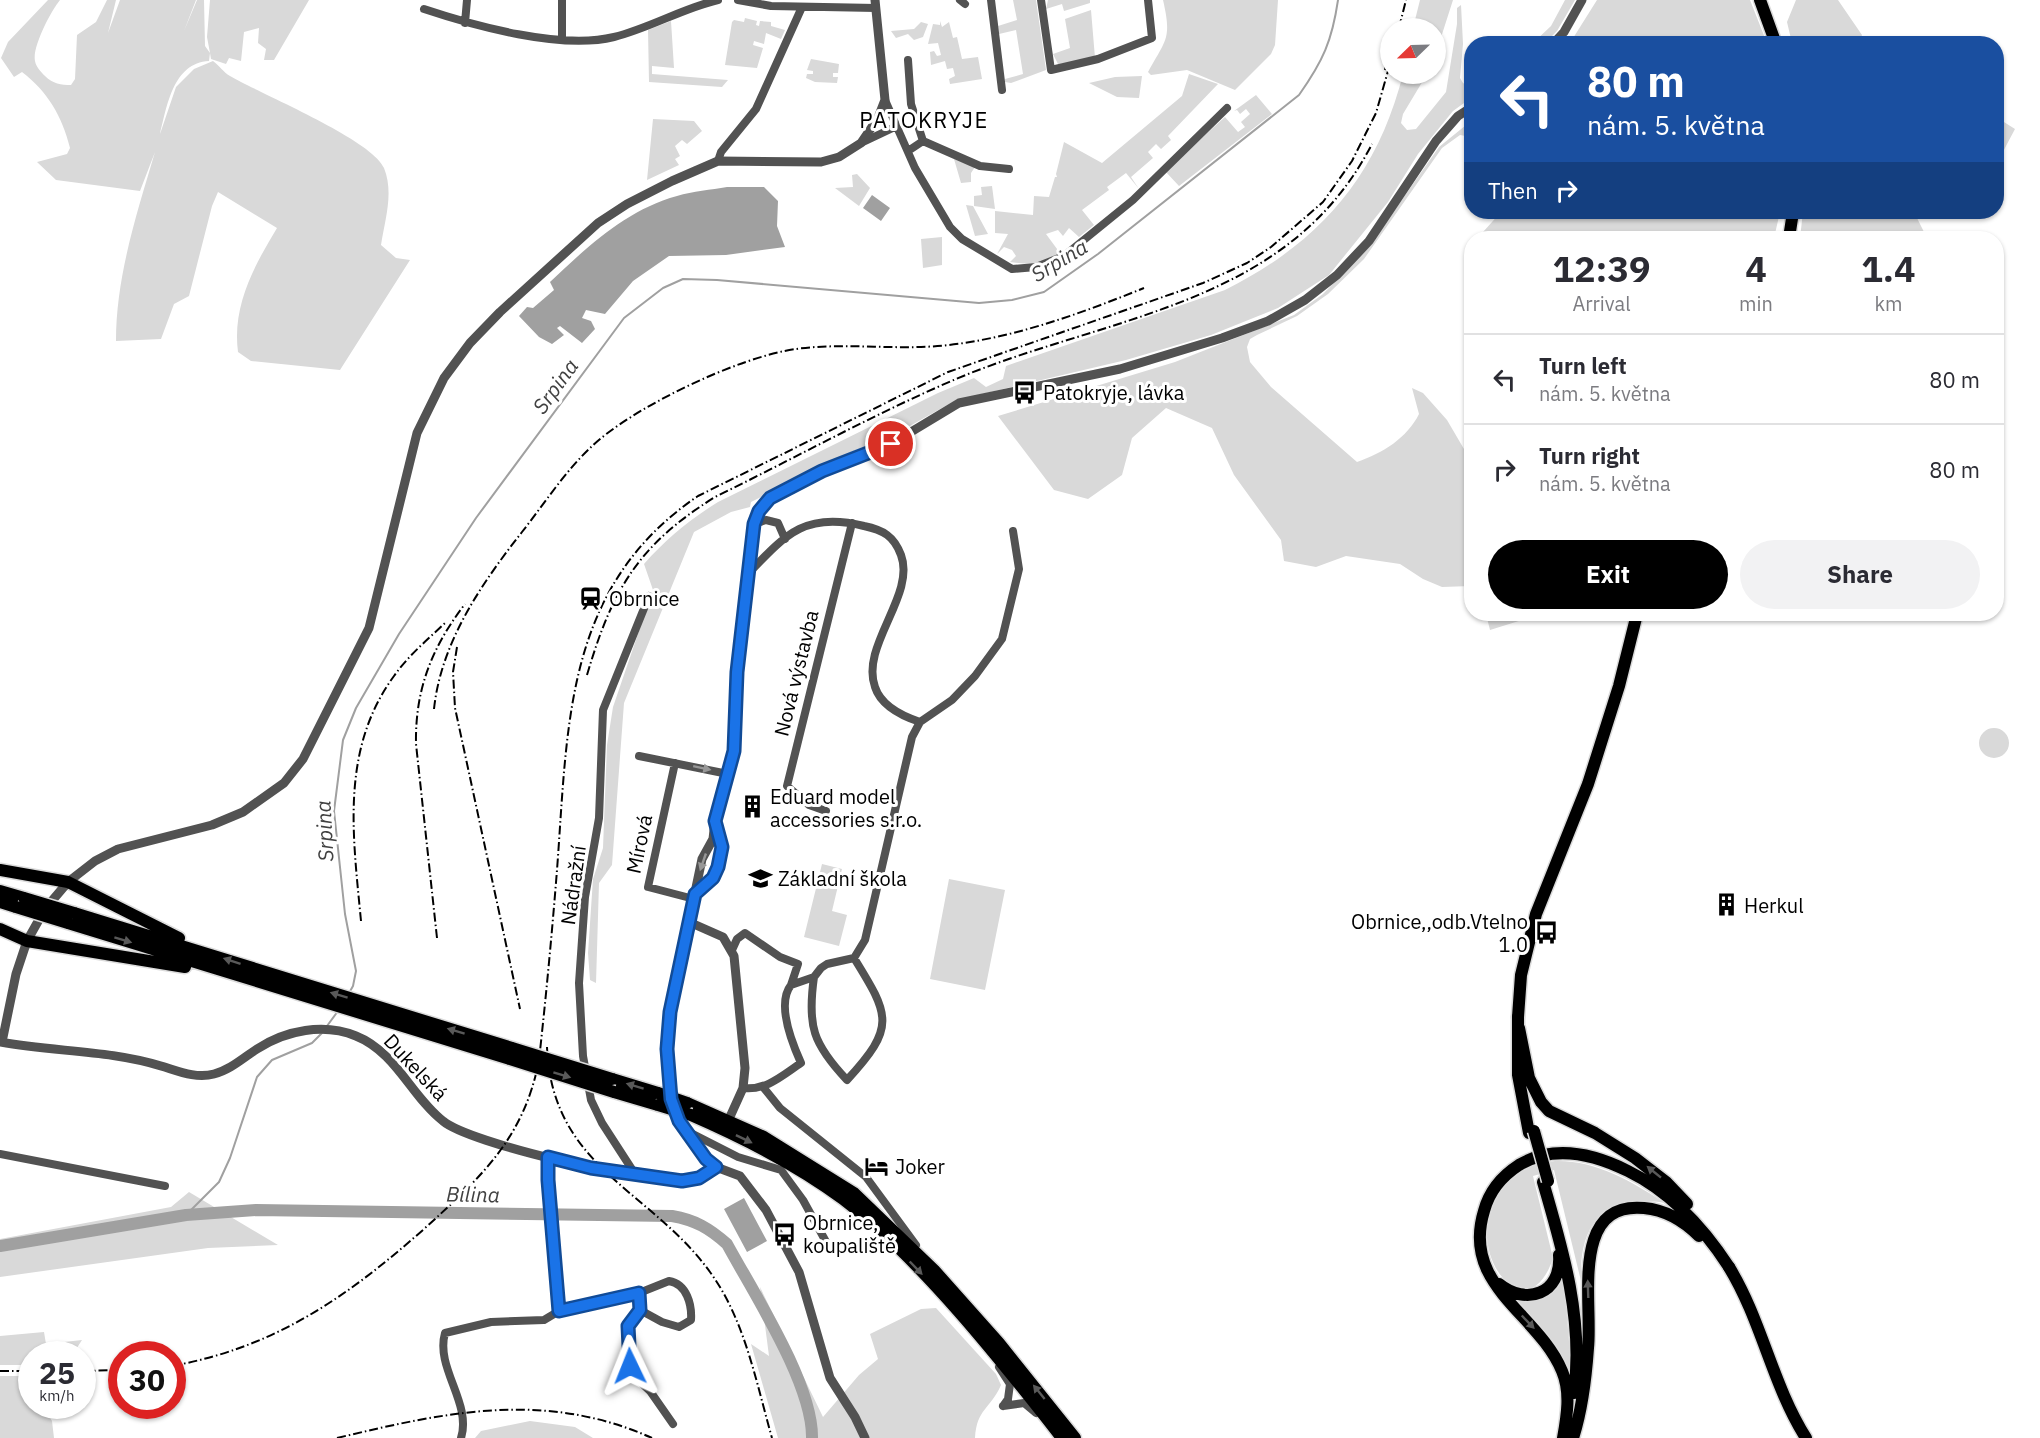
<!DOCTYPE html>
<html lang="en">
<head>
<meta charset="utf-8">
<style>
  :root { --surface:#fff; --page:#f2f2f3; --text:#2b2b33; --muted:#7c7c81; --line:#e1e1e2; --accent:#000 }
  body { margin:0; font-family:"IBM Plex Sans",sans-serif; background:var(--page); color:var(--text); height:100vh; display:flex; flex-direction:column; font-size:22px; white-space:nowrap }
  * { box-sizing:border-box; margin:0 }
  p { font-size:20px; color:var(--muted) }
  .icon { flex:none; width:33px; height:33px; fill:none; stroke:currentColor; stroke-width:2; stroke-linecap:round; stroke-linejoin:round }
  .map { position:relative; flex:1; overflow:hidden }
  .panel { position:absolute; left:1464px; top:231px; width:540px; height:390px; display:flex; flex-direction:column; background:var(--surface); border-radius:24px; box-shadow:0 2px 4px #0004 }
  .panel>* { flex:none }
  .guide { position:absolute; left:1464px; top:36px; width:540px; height:183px; border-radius:24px; box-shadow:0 2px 4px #0004; background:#1a4fa0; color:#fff; overflow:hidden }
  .needle { width:39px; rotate:247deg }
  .fabs { position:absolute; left:1380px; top:18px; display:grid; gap:12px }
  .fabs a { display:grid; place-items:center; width:66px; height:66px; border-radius:50%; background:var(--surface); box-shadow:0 2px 4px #0004; font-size:30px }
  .speed { position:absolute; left:18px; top:1341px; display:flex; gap:12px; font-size:30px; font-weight:700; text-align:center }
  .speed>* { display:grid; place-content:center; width:78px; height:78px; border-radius:50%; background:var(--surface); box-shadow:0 2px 4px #0004; line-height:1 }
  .speed small { font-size:15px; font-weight:400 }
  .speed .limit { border:9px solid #d22; background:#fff; color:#111 }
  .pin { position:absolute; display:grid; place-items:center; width:51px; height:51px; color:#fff; margin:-26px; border:3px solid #fff; border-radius:50%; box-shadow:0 2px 6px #0007 }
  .me { position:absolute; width:66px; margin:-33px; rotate:358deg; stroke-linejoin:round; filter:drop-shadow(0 0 4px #0008) }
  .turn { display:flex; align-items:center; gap:21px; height:126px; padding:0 24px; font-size:27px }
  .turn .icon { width:78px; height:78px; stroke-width:2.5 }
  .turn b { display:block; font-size:42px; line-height:51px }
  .then { display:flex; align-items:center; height:57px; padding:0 24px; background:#0003; gap:12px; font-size:22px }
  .eta { display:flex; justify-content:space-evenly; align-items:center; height:102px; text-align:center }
  .eta b { font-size:36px; font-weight:800; line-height:42px }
  .cta { display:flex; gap:12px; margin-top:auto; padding:12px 24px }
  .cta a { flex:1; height:69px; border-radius:36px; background:var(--accent); color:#fff; font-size:24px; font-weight:800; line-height:69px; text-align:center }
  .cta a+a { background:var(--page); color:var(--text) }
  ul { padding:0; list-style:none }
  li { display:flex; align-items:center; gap:18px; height:90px; padding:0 24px; border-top:2px solid var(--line) }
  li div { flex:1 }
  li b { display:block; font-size:22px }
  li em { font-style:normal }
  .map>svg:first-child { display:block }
</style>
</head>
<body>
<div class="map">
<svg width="2040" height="1438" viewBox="0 0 2040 1438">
  <rect width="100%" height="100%" fill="#fff"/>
  <path fill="#d9d9d9" d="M48 0H60C51 11 32 47 35 61 36 67 41 72 45 76 53 84 61 85 71 85L75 79 77 35 96 22 107 0H116L108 33 120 0H196L184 31 197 0H204L205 46 210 53 207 37 210 0H309L274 60H264L266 49 258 43 259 28 244 32 241 61 229 58 226 64 211 59 210 53 209 61C173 63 167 106 160 134L176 87 194 69 213 61C220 66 223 72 230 76 259 93 373 140 384 168 394 193 385 219 381 245L396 258 410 260 340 370 251 361 238 352C232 306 254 266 277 228L218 192 212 206 189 296 174 304 161 339 116 341C116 276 137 213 155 152L140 191 56 180 37 162 67 154 70 148C62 116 48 92 22 72L14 77 1 58 8 42Z
    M1013 0H1036L1046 70 1011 83 1005 82V79L1023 74 1016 30 999 34 998 26 1017 20Z
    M1090 0V3L1064 11 1062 4 1046 9 1048 0Z
    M1163 0H1278L1275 45 1271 54 1235 90 1187 70 1151 75 1148 72C1166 39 1172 39 1163 0Z
    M1420 0H1453L1436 53V28H1413Z
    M1565 0H1575L1557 31 1545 43H1533L1551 26Z
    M1597 0H1750L1767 43H1570Z
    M1796 0H1838L1862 35 1859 43H1792L1787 22Z
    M1461 5 1463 44 1460 78 1463 83 1471 88V98L1453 111 1418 154 1388 202 1329 275 1278 308 1211 335 1126 360 956 400 901 431 844 455 751 502 750 507 731 512 694 532 624 703 612 865 599 883 596 983 590 980 588 953 593 879 603 848 607 745 613 707 653 590 644 564C666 539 689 520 718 502L938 393 974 378 986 387 1003 379 1006 366 1225 290C1319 243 1377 177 1403 74H1427L1403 114 1401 123 1407 130 1416 129 1446 92 1457 24V8Z
    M1091 10 1095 58 1060 68 1053 54 1070 48 1065 19Z
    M745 18 757 21 756 25 759 26 760 21 771 22V26L785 30 781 39 766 33 764 44 754 41 753 45 763 48 757 68 725 65 732 22 734 20 744 22Z
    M671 21 674 68 652 66V74L728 80 722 87 649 82 648 30Z
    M940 21 942 27 949 22 953 38 957 37 962 59 978 57 982 79 950 84 949 79 955 76 953 68 947 69 945 61 931 65 930 52 934 51 937 56 941 55 938 43 928 44 933 24 940 25Z
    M921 22 928 24 923 37 914 40 908 34 896 38 891 31 914 29Z
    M811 59 839 64 838 73H833V77H838L837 83 815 82 806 78 807 74H813V71L807 70Z
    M1189 74 1218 84 1168 136 1171 140 1161 149 1156 144 1148 152 1153 158 1131 177 1139 189 1126 173 1107 187 1109 190 1082 210 1094 225 1079 237 1069 228 1063 236 1058 230 1046 234 1060 253C1047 267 1028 264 1010 262L1016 256 1012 250 1004 247 997 254 1008 234 995 233V211L1033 215 1034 196 1049 197 1055 177H1057L1056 174 1064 142 1102 163 1182 96Z
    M1142 76 1139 98 1117 97 1089 83 1115 77Z
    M1256 95 1272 114 1179 186 1165 171 1225 117 1238 132 1245 127 1241 122 1250 114 1246 109 1240 114 1237 110 1234 111Z
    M1996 117 2015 129 1997 163H1996Z
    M653 119 694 121 702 131 687 144 682 140 675 146 680 156 675 159 679 165 647 180Z
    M1471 121V137L1460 135 1442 148 1364 259 1328 294 1297 316 1257 335 1250 339 1247 347 1250 362 1271 387 1357 462C1383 453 1407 438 1419 414L1412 388 1423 393 1447 420 1471 461V586L1442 587 1423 579 1400 564 1346 556 1316 567 1284 561 1281 540 1234 475 1212 428 1166 408 1132 438 1122 475 1088 499 1054 490 998 416 1175 362 1294 315 1323 294 1368 248 1439 147Z
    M954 159 975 167 971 173V182L961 183Z
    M857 174 870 188 859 206 835 188 853 187 852 175Z
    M992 186 995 209 974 206V196L982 195 981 187Z
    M966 205 973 206 988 234 975 236Z
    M1501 212H1780L1774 238H1482L1483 232Z
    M1803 212H1914L1927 238H1800Z
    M942 237V265L923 268 921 239Z
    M1486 614H1541L1490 630Z
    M1979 743a15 15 0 1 1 30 0a15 15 0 1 1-30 0Z
    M822 864 842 869 832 911 847 915 839 946 804 937Z
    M949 879 1005 890 985 990 930 979Z
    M1555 1161C1596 1160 1631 1181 1665 1203 1605 1193 1579 1222 1581 1281L1554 1170 1533 1176 1553 1258C1524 1348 1438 1222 1524 1169 1532 1164 1545 1163 1555 1161Z
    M189 1192 278 1245 208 1248 0 1277V1239L171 1207Z
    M1558 1282H1564L1570 1353V1381L1508 1296Z
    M760 1287 823 1417 859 1375 878 1359 870 1334 921 1309 936 1308 996 1374 1001 1385C990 1410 977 1408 975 1438H778L751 1344 769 1356Z
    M44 1332 46 1344 82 1340 73 1354H32L31 1365H0V1336Z
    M0 1376H29L31 1381 32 1406H43L52 1421 54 1438H0Z
    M530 1421 575 1427 593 1438H475L481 1431Z"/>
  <path fill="#a0a0a0" d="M727 187H764L778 201 777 226 785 247 726 255 669 256 633 281 605 314 586 310 582 318 591 321 595 329 582 343 560 326 557 328 564 335 552 344 539 337 519 316 527 307 533 308 554 290 550 282C587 247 626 210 677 196 693 191 711 190 727 187Z
    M872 195 890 208 881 221 863 208Z
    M744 1198 767 1241 747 1252 724 1209Z"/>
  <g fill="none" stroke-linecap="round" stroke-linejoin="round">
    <path stroke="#a0a0a0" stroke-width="2" d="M349 993 353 986 356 971 345 914 334 811 343 740 356 708 399 634 476 518 624 318 663 288 683 279 717 280 979 303 1012 300 1044 292 1098 254 1299 95C1323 61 1332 41 1338 0
      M327 1026 338 1011
      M186 1215 219 1182 230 1158 257 1077 272 1060 312 1043 322 1033"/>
    <path stroke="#a0a0a0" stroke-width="12" d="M0 1246 186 1215 256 1210 672 1216C695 1220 709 1228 727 1244 753 1292 813 1384 812 1438"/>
    <defs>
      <path id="primary" d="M1760 0 1776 44
        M1789 238 1793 212
        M1518 1017 1521 975 1536 914 1588 784 1619 686 1637 614
        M1729 1267C1762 1321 1772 1384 1806 1438"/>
      <path id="trunk" d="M0 870 68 882 179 938
        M0 891 24 898
        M0 902 16 907
        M74 913 512 1048
        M68 923 510 1059
        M0 929 27 941 185 967
        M1518 1017V1075L1529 1133
        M1519 1028 1529 1078 1541 1102 1549 1111 1595 1133 1635 1158 1666 1182 1687 1204
        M612 1079 658 1093
        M614 1092 658 1105
        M687 1103 764 1137 854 1193 934 1270 999 1343 1075 1438
        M691 1115C744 1138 796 1164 843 1199 921 1259 1001 1360 1062 1438
        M1543 1182C1563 1250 1584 1321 1574 1393
        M1499 1284C1526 1306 1562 1294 1559 1255
        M1563 1438C1567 1416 1571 1392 1562 1371 1538 1313 1461 1286 1484 1211 1489 1192 1502 1176 1519 1165 1554 1144 1594 1154 1628 1171 1671 1192 1703 1227 1729 1267
        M1573 1438C1582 1410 1586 1377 1588 1348 1593 1304 1569 1201 1644 1208 1666 1210 1684 1221 1699 1236"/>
    </defs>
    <use href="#primary" stroke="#dbdbdb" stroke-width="15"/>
    <use href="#trunk" stroke="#dbdbdb" stroke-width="15"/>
    <path stroke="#525252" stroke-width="8" d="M562 0V39
      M738 0 771 6 876 8
      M960 0 965 4
      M991 0 1002 90
      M1041 0 1051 70 1098 59 1152 38 1148 0
      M424 9C475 26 561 50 614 37 650 28 683 8 718 0
      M465 23 467 0
      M908 60 911 104 923 141
      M885 100 915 168 950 227 962 239 1012 269 1036 267 1064 256 1133 200 1227 108
      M861 143 897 126
      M908 151 923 141 980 166 1009 169
      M718 161 721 152 756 109 802 7
      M754 524 766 520 778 523 785 539
      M747 575C785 535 805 511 864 526 883 530 894 536 901 555 916 595 860 646 875 687 881 706 902 716 920 722L952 700 975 676 1002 639 1019 569 1013 531
      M639 756 728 774
      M675 763 648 887 694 899
      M826 811 809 805 787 786 852 523
      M695 894C719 870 729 857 716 822
      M732 950 737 939 745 933 780 957 798 964 791 985
      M814 977C807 1026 813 1044 847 1080 896 1027 890 1016 854 958
      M763 1087 780 1108 866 1177 916 1245
      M743 1088C766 1091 783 1075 801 1063 792 1043 776 1004 791 985L814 977 821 968 827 964 854 958 865 940 912 737 920 722
      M685 1130 738 1157 781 1170 803 1200 830 1249
      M0 1154 165 1186
      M548 1157V1180L559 1311
      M635 1174 602 1123 591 1100 583 1056 579 983 585 897 599 818 603 710 649 596
      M999 1367 1010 1384 1008 1399 1003 1406
      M1003 1406 1024 1403 1036 1413
      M461 1438C472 1403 435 1368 445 1333L491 1322 544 1320 559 1311 639 1293 669 1281C687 1284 692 1305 691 1320L679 1327 662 1322 640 1310 628 1326 631 1373 650 1391 673 1424"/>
    <path stroke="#525252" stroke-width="9" d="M1553 44 1564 32 1582 0
      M689 922 723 937 734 956 745 1068 743 1088 729 1119
      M0 1042C54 1052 109 1050 161 1066 178 1071 196 1079 214 1074 230 1070 243 1058 257 1049 286 1030 324 1023 356 1036 396 1052 411 1096 443 1121 470 1144 645 1183 683 1181 696 1181 706 1175 716 1167
      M2 1042 16 974 27 941 45 909 68 882 95 861 118 849 212 825 243 812 284 783 303 759 369 628 417 433 444 378 470 343 500 312 598 223 627 204 672 181 718 161 821 162 839 157 861 143 878 118 885 100 875 0
      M865 1438 855 1417 830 1378 799 1272 766 1210 740 1176 716 1167 706 1159 679 1121 674 1109 667 1049 670 1012 702 859 713 839 715 821 734 751 737 672 750 541 759 511 770 498 822 471 891 444 959 403 1120 369 1222 338 1268 321 1305 300 1337 275 1369 241 1436 141 1458 116 1472 107"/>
    <use href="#primary" stroke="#000" stroke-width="12"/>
    <use href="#trunk" stroke="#000" stroke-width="12"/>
    <path stroke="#000" stroke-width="2" stroke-dasharray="9 3 1.5 3" stroke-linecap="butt" d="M1399 28 1406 0
      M1385 70 1390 45
      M457 647 453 672 455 708 520 1009
      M587 675C612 590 638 545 715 497 795 458 874 414 956 379 1108 315 1288 307 1372 144
      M434 709C441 642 482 583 522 532 544 504 564 473 590 448 631 408 738 357 796 349 847 342 898 351 949 345 1017 337 1082 313 1144 288
      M361 921C353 836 340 750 394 676 408 656 427 640 445 623
      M437 938 416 744C415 689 432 647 465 604
      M547 1047C552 1168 650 1189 710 1272 745 1320 756 1382 772 1438
      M172 1366C276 1347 347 1297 424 1229 480 1178 524 1139 539 1060 546 997 552 933 557 870 568 724 564 587 698 496L948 372 1203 283 1247 263 1271 247 1323 202 1352 161 1376 113 1390 64
      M0 1371H32
      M82 1371 122 1370
      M337 1438C446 1412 545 1390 652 1438"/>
    <defs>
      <path id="trunk-bridge" d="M24 898 74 913
        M16 907 68 923
        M512 1048 612 1079
        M510 1059 614 1092
        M658 1093 687 1103
        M658 1105 691 1115
        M1534 1131 1548 1181"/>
    </defs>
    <use href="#trunk-bridge" stroke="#dbdbdb" stroke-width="15" stroke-linecap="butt"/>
    <use href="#trunk-bridge" stroke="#000" stroke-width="12"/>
  </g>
  <defs><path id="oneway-solid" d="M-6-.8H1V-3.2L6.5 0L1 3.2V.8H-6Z" transform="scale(1.5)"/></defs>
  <g fill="#979797">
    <use href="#oneway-solid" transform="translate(702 768) rotate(12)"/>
    <use href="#oneway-solid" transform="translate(703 862) rotate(109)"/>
  </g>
  <g fill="#595959">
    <use href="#oneway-solid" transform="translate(123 940) rotate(17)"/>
    <use href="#oneway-solid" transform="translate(232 961) rotate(-162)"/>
    <use href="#oneway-solid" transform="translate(339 995) rotate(-163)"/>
    <use href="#oneway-solid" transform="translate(456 1031) rotate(-163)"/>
    <use href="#oneway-solid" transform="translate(562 1075) rotate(17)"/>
    <use href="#oneway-solid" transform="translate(635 1086) rotate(-163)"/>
    <use href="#oneway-solid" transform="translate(744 1139) rotate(26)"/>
    <use href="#oneway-solid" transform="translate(1654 1172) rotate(-141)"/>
    <use href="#oneway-solid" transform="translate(916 1268) rotate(46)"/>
    <use href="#oneway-solid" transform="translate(1588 1289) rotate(-92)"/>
    <use href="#oneway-solid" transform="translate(1528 1322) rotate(46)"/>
    <use href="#oneway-solid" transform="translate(1039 1392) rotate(-129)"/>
  </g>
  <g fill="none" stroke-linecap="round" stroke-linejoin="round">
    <defs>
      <path id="route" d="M630 1366 628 1326 640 1310 639 1293 559 1311 548 1180V1157L591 1168 682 1181 699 1178 716 1167 706 1159 679 1121 671 1099 667 1049 670 1012 695 894 713 878 718 867 722 847 715 821 734 751 737 672 754 524 759 511 770 498 822 471 891 444"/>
    </defs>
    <use href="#route" stroke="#114b97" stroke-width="15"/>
    <use href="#route" stroke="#1a73e8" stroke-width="10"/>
  </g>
  <defs>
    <symbol id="bus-bare" viewBox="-9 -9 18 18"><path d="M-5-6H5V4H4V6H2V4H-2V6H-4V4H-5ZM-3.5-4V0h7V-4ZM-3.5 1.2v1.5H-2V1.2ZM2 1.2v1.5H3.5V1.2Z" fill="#000" stroke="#fff" stroke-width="2.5" paint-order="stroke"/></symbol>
    <symbol id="station-bare" viewBox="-9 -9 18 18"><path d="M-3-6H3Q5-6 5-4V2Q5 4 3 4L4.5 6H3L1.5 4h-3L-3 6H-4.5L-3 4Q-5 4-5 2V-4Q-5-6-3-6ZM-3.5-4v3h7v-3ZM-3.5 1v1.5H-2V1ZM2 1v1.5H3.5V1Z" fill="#000" stroke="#fff" stroke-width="2.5" paint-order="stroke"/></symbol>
    <symbol id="building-bare" viewBox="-9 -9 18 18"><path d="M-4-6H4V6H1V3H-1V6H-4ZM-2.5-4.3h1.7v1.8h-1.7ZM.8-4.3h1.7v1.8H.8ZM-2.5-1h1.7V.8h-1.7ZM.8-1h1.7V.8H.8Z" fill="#000" stroke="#fff" stroke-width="2.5" paint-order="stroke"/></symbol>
    <symbol id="school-bare" viewBox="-9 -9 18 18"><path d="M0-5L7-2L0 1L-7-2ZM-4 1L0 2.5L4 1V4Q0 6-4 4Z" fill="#000" stroke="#fff" stroke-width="2.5" paint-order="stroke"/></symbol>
    <symbol id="hotel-bare" viewBox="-9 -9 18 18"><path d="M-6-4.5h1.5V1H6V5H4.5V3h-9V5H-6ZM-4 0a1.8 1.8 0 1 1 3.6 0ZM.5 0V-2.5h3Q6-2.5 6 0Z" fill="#000" stroke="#fff" stroke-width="2.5" paint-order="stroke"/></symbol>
  </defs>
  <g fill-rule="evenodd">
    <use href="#bus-bare" x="1008" y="376" width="33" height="33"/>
    <use href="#station-bare" x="574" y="582" width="33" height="33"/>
    <use href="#building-bare" x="736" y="790" width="33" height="33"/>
    <use href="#school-bare" x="744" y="862" width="33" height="33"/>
    <use href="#building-bare" x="1710" y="888" width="33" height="33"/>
    <use href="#bus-bare" x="1530" y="916" width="33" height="33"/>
    <use href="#hotel-bare" x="860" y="1150" width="33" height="33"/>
    <use href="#bus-bare" x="768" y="1218" width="33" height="33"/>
  </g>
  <g text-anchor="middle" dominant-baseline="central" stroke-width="6" stroke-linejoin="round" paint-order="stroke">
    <g font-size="20" fill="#000" stroke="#fff" text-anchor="start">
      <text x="1043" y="392">Patokryje, lávka</text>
      <text x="609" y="598">Obrnice</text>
      <text x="770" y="796">Eduard model<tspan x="770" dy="23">accessories s.r.o.</tspan></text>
      <text x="778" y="878">Základní škola</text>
      <text x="1744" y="905">Herkul</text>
      <text x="1528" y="921" text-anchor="end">Obrnice,,odb.Vtelno<tspan x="1528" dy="23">1.0</tspan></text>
      <text x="895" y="1166">Joker</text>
      <text x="803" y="1222">Obrnice,<tspan x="803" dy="23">koupaliště</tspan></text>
    </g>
    <g font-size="20" fill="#000" stroke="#fff">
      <text transform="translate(796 673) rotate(-76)">Nová výstavba</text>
      <text transform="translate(639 844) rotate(-78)">Mírová</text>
      <text transform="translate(573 885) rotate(-82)">Nádražní</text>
      <text transform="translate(416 1067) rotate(47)">Dukelská</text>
    </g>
    <g font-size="21" font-style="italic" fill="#414141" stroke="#fff">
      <text transform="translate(1059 260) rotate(-31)">Srpina</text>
      <text transform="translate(555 386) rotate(-54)">Srpina</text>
      <text transform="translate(324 831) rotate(-93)">Srpina</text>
      <text transform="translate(473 1194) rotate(1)">Bílina</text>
    </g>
    <g font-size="22" letter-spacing="1.5" fill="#000" stroke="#fff">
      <text x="924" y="119">PATOKRYJE</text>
    </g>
  </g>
</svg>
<div class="fabs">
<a><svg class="needle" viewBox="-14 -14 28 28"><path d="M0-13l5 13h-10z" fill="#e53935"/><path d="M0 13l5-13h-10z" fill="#7c7c81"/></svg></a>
</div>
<div class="speed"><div>25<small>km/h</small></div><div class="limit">30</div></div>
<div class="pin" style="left:891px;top:444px;background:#d93025"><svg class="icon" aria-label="arrive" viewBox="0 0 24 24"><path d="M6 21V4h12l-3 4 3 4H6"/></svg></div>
<svg class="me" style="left:630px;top:1366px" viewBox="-20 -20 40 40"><path d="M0-17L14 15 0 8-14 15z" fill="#1a73e8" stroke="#fff" stroke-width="4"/></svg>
<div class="guide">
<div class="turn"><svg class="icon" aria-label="left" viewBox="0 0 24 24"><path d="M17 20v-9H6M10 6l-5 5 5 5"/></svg><div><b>80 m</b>nám. 5. května</div></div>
<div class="then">Then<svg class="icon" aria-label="right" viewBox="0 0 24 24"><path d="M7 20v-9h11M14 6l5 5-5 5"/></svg></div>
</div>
<section class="panel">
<div class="eta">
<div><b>12:39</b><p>Arrival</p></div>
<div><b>4</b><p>min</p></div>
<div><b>1.4</b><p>km</p></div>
</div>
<ul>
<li><svg class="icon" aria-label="left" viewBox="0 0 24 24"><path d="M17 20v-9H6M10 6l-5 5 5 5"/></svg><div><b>Turn left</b><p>nám. 5. května</p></div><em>80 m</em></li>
<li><svg class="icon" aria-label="right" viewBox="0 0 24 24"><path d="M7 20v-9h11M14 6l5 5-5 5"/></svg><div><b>Turn right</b><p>nám. 5. května</p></div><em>80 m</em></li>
</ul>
<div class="cta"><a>Exit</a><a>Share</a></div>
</section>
</div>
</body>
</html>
